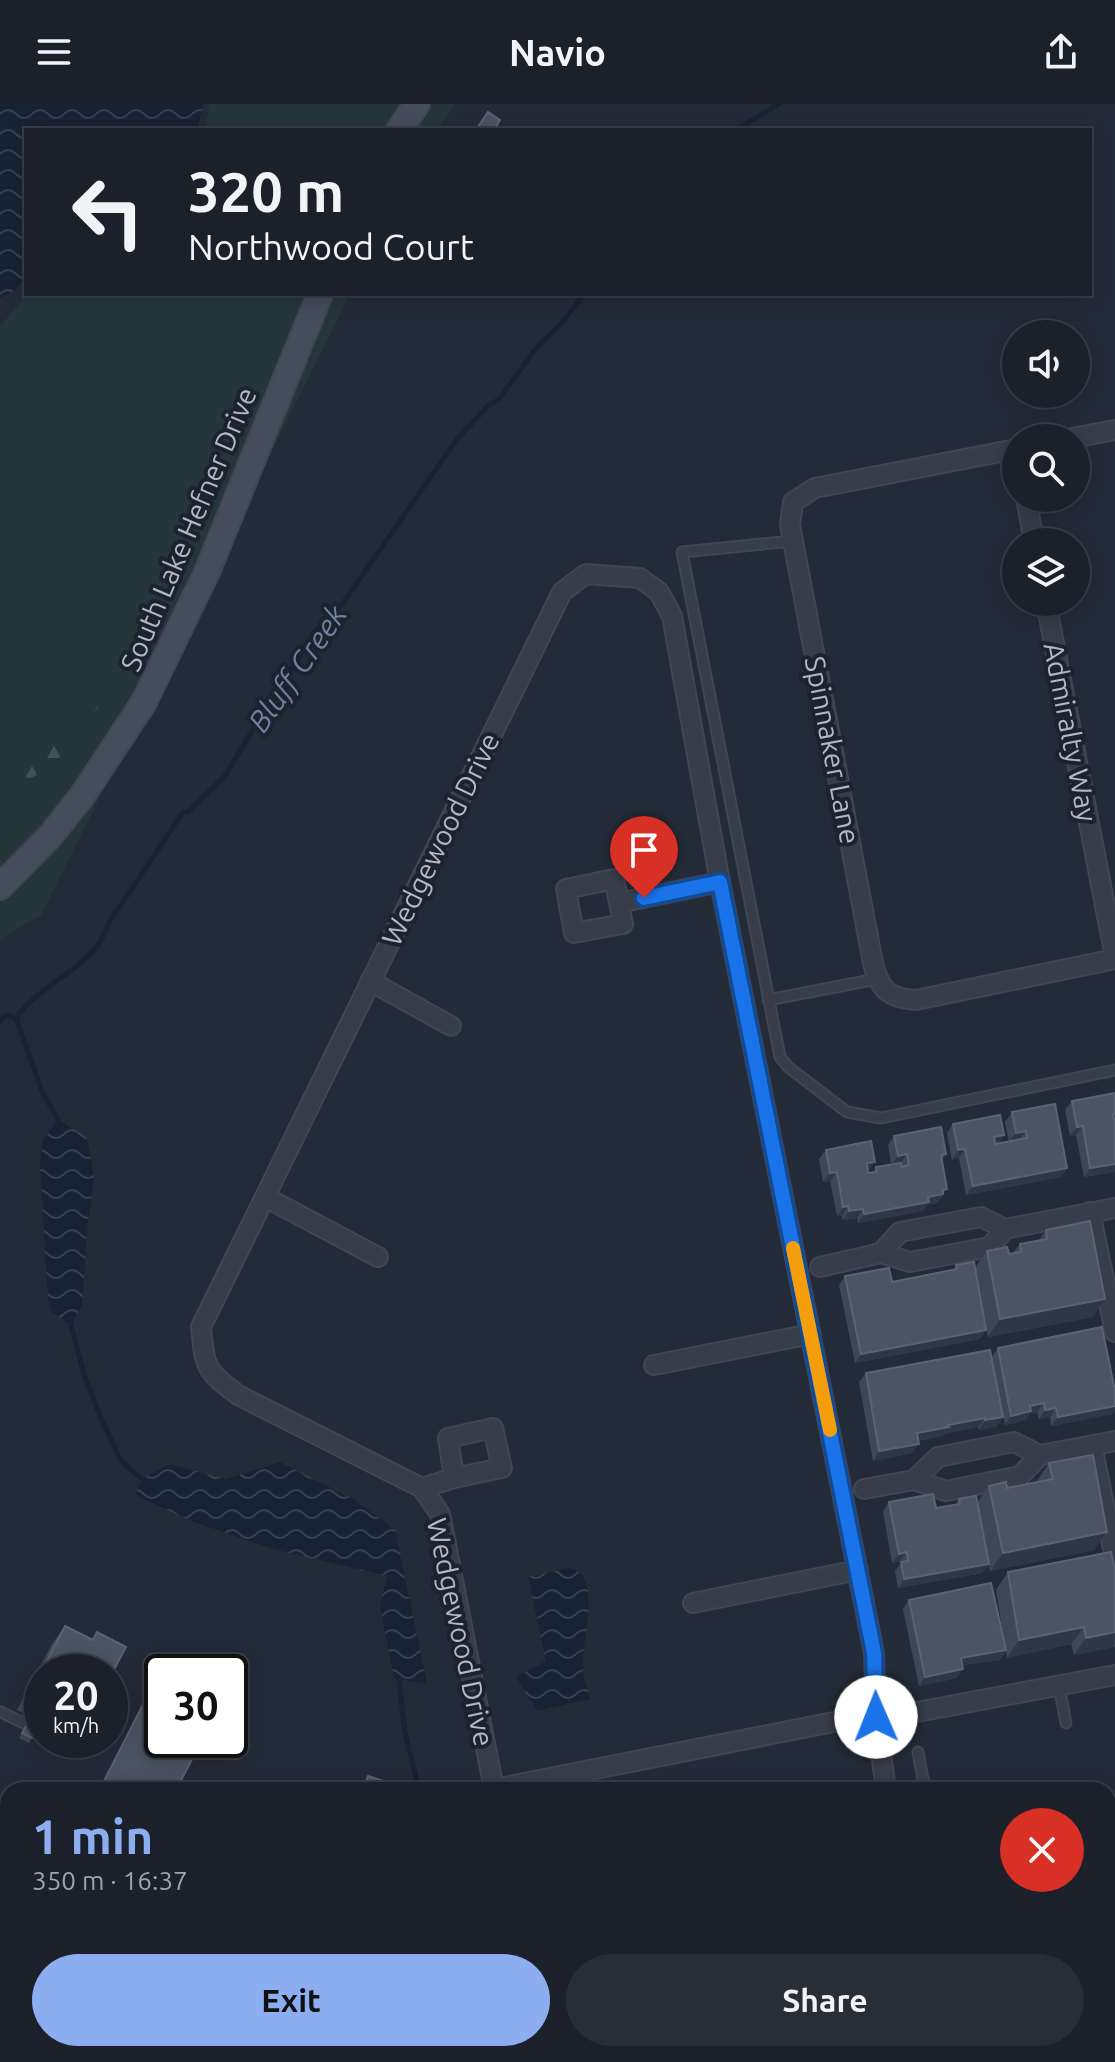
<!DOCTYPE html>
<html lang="en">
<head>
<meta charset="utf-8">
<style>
  :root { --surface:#1b202a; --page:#282d36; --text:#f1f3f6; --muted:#a0a3a8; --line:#393e47; --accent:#8cadef }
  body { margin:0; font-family:Ubuntu,sans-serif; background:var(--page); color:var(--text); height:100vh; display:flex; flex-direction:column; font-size:30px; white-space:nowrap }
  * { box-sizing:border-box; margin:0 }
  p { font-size:26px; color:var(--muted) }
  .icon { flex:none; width:44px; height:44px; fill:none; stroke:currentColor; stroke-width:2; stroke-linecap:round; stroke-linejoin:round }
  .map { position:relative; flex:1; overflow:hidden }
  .side { position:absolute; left:0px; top:1678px; width:1116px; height:280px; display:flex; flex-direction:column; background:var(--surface); border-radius:24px 24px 0 0; box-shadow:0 4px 20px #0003,0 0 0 2px var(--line) }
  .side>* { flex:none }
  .banner { position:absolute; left:24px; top:24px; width:1068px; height:168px; border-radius:0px; box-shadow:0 4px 20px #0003,0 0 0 2px var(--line); background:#1b202a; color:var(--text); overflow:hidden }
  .buttons { position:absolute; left:1002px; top:216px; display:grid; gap:16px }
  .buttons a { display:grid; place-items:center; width:88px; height:88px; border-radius:50%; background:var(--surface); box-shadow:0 4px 20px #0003,0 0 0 2px var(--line); font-size:40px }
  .speed { position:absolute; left:24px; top:1550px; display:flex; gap:16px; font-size:40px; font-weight:700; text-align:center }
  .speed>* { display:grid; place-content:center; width:104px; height:104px; border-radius:50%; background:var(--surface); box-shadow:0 4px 20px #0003,0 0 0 2px var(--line); line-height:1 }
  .speed small { font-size:20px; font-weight:400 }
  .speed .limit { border:4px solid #111; border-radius:12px; background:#fff; color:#111 }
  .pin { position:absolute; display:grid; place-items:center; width:68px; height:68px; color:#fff; margin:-82px -34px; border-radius:50% 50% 50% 0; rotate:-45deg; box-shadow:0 0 8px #0007 }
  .pin .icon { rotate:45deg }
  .me { position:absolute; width:88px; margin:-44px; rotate:359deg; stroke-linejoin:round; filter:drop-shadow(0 0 6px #0008) }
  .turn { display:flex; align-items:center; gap:28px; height:168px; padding:0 32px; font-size:36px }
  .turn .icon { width:104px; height:104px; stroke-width:2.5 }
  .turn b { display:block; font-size:56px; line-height:68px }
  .round { display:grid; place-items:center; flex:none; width:84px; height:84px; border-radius:42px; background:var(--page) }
  .headline { display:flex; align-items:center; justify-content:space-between; height:136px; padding:0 32px }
  h1 { font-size:48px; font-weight:600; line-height:60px; color:var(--accent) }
  .cta { display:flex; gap:16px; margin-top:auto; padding:16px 32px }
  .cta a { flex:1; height:92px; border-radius:48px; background:var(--accent); color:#111; font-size:32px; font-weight:600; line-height:92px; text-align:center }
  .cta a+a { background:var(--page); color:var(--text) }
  header { display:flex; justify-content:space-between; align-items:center; height:104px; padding:0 32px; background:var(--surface); font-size:36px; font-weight:600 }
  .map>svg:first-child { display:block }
</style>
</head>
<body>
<header><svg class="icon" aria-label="menu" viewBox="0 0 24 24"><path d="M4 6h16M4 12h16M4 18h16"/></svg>Navio<svg class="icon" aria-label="share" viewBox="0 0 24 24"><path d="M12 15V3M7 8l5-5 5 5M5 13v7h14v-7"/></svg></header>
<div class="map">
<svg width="1115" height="1958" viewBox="0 0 1115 1958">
  <defs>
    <pattern id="forest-firs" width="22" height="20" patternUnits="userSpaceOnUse" patternTransform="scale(2)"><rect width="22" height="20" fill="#25363a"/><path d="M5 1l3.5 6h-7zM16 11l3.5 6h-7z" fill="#425155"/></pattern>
    <pattern id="water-waves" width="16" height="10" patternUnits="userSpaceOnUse" patternTransform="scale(2)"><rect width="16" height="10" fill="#182235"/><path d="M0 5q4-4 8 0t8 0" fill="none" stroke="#374051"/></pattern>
  </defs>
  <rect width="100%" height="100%" fill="#242b38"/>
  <path fill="#25363a" d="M209 0H454L438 26H206Z
    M28 190H350L41 811 0 835V222Z"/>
  <path fill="url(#forest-firs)" d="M99 581 107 585 105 596 92 611 84 612 77 603Z
    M65 615C76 638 56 664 35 672 26 676 31 672 22 674 16 675 9 679 3 681Z"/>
  <path fill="url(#water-waves)" d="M0 0H203L197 26H26V174L12 188 0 194Z
    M58 1015 87 1034 94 1072 88 1119 82 1202 71 1221 52 1208 48 1194 40 1062 43 1036Z
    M280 1358 355 1396 395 1426 427 1580 394 1574 380 1502 387 1472 273 1445 191 1417 135 1391 142 1375 169 1360 226 1375Z
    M569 1464C604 1470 581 1538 583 1563 583 1573 588 1585 590 1595L537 1607 516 1573 546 1557 528 1473Z"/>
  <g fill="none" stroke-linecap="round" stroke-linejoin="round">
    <path stroke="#182235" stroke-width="5" d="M736 26 779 0
      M16 914 43 990 58 1015
      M0 917 6 911 16 914C36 885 71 872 95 845 103 836 106 822 113 812 137 778 160 743 183 708H188L225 672 268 600 318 524 343 499 457 335 488 302 499 295 537 243 561 220 584 190
      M71 1221 84 1270 100 1312 121 1357 142 1375
      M399 1575 405 1629 419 1686"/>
    <defs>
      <path id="lane" d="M793 437 682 448 780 953 788 963 847 1008 881 1014 1115 966
        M768 896 877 875
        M1059 1582 1066 1619
        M1 1608 42 1628
        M57 1636 83 1649
        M918 1648 925 1686
        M702 1683V1686
        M64 1686 66 1683
        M1108 1758 1115 1756
        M1108 1814 1115 1849
        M0 1930 8 1933
        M64 1950 90 1958
        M149 1950 150 1958
        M1031 1950 1032 1958
        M727 1958 730 1950
        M789 1958 792 1950"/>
      <path id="street" d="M1072 334 1115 326
        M1016 345 815 384 793 398 790 421 873 859C880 886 888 894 916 896L1115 855
        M1026 394 1034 438
        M1046 498 1115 853
        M619 799 623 820 574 829 566 785 614 775 619 799 720 778
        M370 877 451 922
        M265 1093 378 1153
        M1090 1108 1115 1228
        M881 1149 900 1128 981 1113 1005 1125 1115 1104
        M820 1163 881 1149 910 1158 990 1143 1005 1125
        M654 1261 811 1230
        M1092 1342 1115 1455
        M914 1376 938 1353 1014 1338 1040 1351
        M422 1384 454 1374 502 1364 493 1324 448 1334 454 1374
        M864 1385 914 1376 946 1387 1020 1372 1040 1351 1115 1337
        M693 1499 858 1466
        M886 1686 876 1613 874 1549 720 778 672 512 659 488 640 474 586 470 562 488 201 1223C205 1264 205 1266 238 1291L422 1384 440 1410 494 1685 849 1615 901 1611 1115 1571
        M1108 1851 1115 1849
        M938 1950 939 1958"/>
      <path id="secondary" d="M399 26 417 0
        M0 783 51 731 82 692 144 598 207 468 320 190"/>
      <path id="highway" d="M0 1781 8 1784
        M0 1829 8 1832
        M393 1950 419 1958
        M545 1950 570 1958"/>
    </defs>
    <use href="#lane" stroke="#404652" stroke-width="13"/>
    <use href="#street" stroke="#404652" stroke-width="22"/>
    <use href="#secondary" stroke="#404652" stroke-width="28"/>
    <use href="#highway" stroke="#424854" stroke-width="36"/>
    <use href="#lane" stroke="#373d49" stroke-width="9"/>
    <use href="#street" stroke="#373d49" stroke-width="18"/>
    <use href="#secondary" stroke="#454c5c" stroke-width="24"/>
    <use href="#highway" stroke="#6e6655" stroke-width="32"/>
  </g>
  <path fill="#3f4757" d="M1115 989V1068L1084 1073 1076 1031 1070 1032 1065 1006 1072 997Z
    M1012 1008 1067 1064 1061 1073 966 1091 959 1054 952 1056 947 1029 953 1020 1004 1031 998 1040 1009 1038 1005 1018Z
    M894 1032 946 1050 942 1056 947 1085 937 1099 927 1101 923 1107 858 1119 857 1114 843 1116 842 1112H837L830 1077 823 1078 819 1055 826 1046 875 1058 868 1067V1069H872L876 1063 891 1060 888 1041Z
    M1046 1126 1093 1213 988 1233 983 1208 980 1235 855 1259 839 1181 845 1172 892 1178 953 1166 956 1161 975 1164 987 1147 1009 1150 1013 1149 1020 1140 1038 1137Z
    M998 1244 1115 1287V1305L1112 1310 1051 1322 1050 1313 1039 1315 1037 1308 1030 1310 1025 1316 1005 1321 992 1253Z
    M990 1246 997 1322 979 1326 978 1323 944 1330 942 1332 918 1337 912 1349 873 1357 859 1278 866 1269Z
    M1049 1359 1094 1446 990 1467 987 1451 989 1460 982 1469 898 1484 895 1467 901 1459 900 1457 892 1459 883 1407 889 1398 936 1404 955 1401 959 1395 977 1399 989 1382 1007 1384 1037 1378V1377Z
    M1115 1466V1542L1114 1543 1074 1551 1071 1540 1007 1554 1006 1547 1000 1556 962 1561 957 1574 919 1582 903 1505 909 1496 1004 1538 996 1486 1008 1468Z
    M65 1522 92 1536 97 1528 126 1543 42 1568V1620L40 1618 29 1639 19 1634 30 1613 17 1606 52 1540Z
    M160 1567 176 1686H109L101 1682Z
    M368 1672 391 1686H358Z"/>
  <path fill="#2f3746" d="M1083 1022 1076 1031 1070 1032 1077 1023Z
    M1026 1027 1019 1036 1009 1038 1016 1029Z
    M1004 1031 998 1040 988 1042 994 1033Z
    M965 1045 959 1054 952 1056 958 1046Z
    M907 1050 901 1059 891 1061 898 1052Z
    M875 1058 869 1067 860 1068 867 1059Z
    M1115 1060V1068L1084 1073 1090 1064Z
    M1067 1064 1061 1073 966 1091 973 1082Z
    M837 1068 830 1077 823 1078 830 1069Z
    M947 1085 937 1099 927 1101 923 1107 858 1119 864 1110 928 1093Z
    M848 1102 842 1112H837L843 1103Z
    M863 1105 857 1114 843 1116 849 1107Z
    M1105 1195 1093 1213 988 1233 1000 1215Z
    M986 1226 980 1235 855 1259 861 1250Z
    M1044 1299 1037 1308 1030 1310 1025 1316 1005 1321 1011 1312 1030 1302Z
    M1115 1302V1305L1112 1310 1051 1322 1058 1313Z
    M1056 1304 1050 1313 1039 1315 1045 1306Z
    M1003 1313 997 1322 979 1326 985 1316Z
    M985 1314 978 1323 944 1330 942 1332 910 1338 917 1329 948 1321Z
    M919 1340 912 1349 873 1357 879 1347Z
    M1107 1428 1094 1446 990 1467 1003 1449Z
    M907 1448 900 1457 892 1459 899 1450Z
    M989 1460 982 1469 898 1484 904 1475Z
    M1084 1523 1071 1540 1007 1554 1019 1536Z
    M1115 1528 1114 1543 1074 1551 1086 1534Z
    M1006 1546 1000 1556 954 1563 961 1554Z
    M963 1565 957 1574 919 1582 925 1573Z"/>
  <path fill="#4b5463" stroke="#5b6372" stroke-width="2" d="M488 8 500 16 494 26H476Z
    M1115 989V1010L1113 1011 1115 1018V1060L1090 1064 1083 1022 1077 1023 1072 997Z
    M1055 1000 1067 1064 973 1082 965 1045 958 1046 953 1020 1000 1011 1004 1031 994 1033 995 1040 1027 1034 1026 1027 1016 1029 1012 1008Z
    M941 1023 946 1050 941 1051 947 1085 943 1086V1090L928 1093 929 1098 864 1110 863 1105 849 1107 848 1102 843 1103 837 1068 830 1069 826 1046 871 1037 875 1058 867 1059 868 1069 877 1068 876 1063 901 1059 902 1063 909 1061 907 1050 898 1052 894 1032Z
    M1090 1117 1105 1195 1000 1215 987 1147 1007 1143 1009 1150 1021 1148 1020 1140 1047 1135 1046 1126Z
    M974 1158 986 1226 861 1250 845 1172 889 1164 892 1178 957 1165 956 1161Z
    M1102 1223 1115 1287V1302L1058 1313 1056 1304 1045 1306 1044 1299 1030 1302 1031 1307 1011 1312 998 1244Z
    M990 1246 1003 1313 985 1316V1314L948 1321 949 1323 917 1329 919 1340 879 1347 866 1269Z
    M1093 1351 1107 1428 1003 1449 989 1382 1006 1378 1007 1384 1053 1375 1049 1359Z
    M933 1390 936 1404 960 1400 959 1395 976 1392 989 1460 904 1475 901 1458 908 1457 907 1448 899 1450 889 1398Z
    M1111 1448 1115 1466V1528L1086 1534 1084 1523 1019 1536 1008 1468Z
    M991 1479 1006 1546 961 1554 963 1565 925 1573 909 1496Z
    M65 1522 93 1536 97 1528 126 1543 110 1573V1568H42V1595L30 1589Z
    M160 1567 162 1568V1636H202L176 1686H121L104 1677Z
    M33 1609 42 1614 32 1634 22 1629Z
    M368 1672 393 1680 391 1686H363Z
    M0 1940 8 1943V1950H33L59 1958H0Z"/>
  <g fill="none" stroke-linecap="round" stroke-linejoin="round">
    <defs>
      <path id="route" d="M644 794 720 778 874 1549 876 1613"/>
    </defs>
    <use href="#route" stroke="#114b97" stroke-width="20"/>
    <use href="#route" stroke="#1a73e8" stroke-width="14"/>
    <path stroke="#f59e0b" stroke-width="14" d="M793 1144 830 1326"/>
  </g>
  <g text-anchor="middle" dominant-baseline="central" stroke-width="8" stroke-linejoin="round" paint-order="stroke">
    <g font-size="28" fill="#b2b8c5" stroke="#1c222e">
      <text transform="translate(188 425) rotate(-67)">South Lake Hefner Drive</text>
      <text transform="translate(1071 628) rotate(79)">Admiralty Way</text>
      <text transform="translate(833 646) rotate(79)">Spinnaker Lane</text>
      <text transform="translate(440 735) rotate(-64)">Wedgewood Drive</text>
      <text transform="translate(461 1528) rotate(78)">Wedgewood Drive</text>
    </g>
    <g font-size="30" font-style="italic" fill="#6e81a1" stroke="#1c222e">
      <text transform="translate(297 564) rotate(-55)">Bluff Creek</text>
    </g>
  </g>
</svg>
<div class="buttons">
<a><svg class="icon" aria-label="sound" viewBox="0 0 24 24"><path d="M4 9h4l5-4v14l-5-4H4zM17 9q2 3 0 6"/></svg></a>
<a><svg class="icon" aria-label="search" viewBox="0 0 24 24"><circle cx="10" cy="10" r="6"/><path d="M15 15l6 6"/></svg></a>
<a><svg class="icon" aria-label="layers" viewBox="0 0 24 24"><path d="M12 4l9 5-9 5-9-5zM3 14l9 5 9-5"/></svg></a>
</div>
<div class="speed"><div>20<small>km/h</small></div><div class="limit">30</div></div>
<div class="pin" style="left:644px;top:794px;background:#d93025"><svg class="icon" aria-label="arrive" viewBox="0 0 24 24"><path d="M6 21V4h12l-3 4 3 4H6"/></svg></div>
<svg class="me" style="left:876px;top:1613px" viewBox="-20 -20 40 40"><circle r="19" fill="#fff"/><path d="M0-13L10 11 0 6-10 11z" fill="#1a73e8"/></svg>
<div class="banner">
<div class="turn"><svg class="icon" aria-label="left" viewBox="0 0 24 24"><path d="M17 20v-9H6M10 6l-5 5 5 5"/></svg><div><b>320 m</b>Northwood Court</div></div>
</div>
<section class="side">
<div class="headline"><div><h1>1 min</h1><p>350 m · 16:37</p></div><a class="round" style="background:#d93025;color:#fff"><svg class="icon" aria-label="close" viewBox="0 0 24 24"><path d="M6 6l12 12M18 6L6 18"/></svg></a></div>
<div class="cta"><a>Exit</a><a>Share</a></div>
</section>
</div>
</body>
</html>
